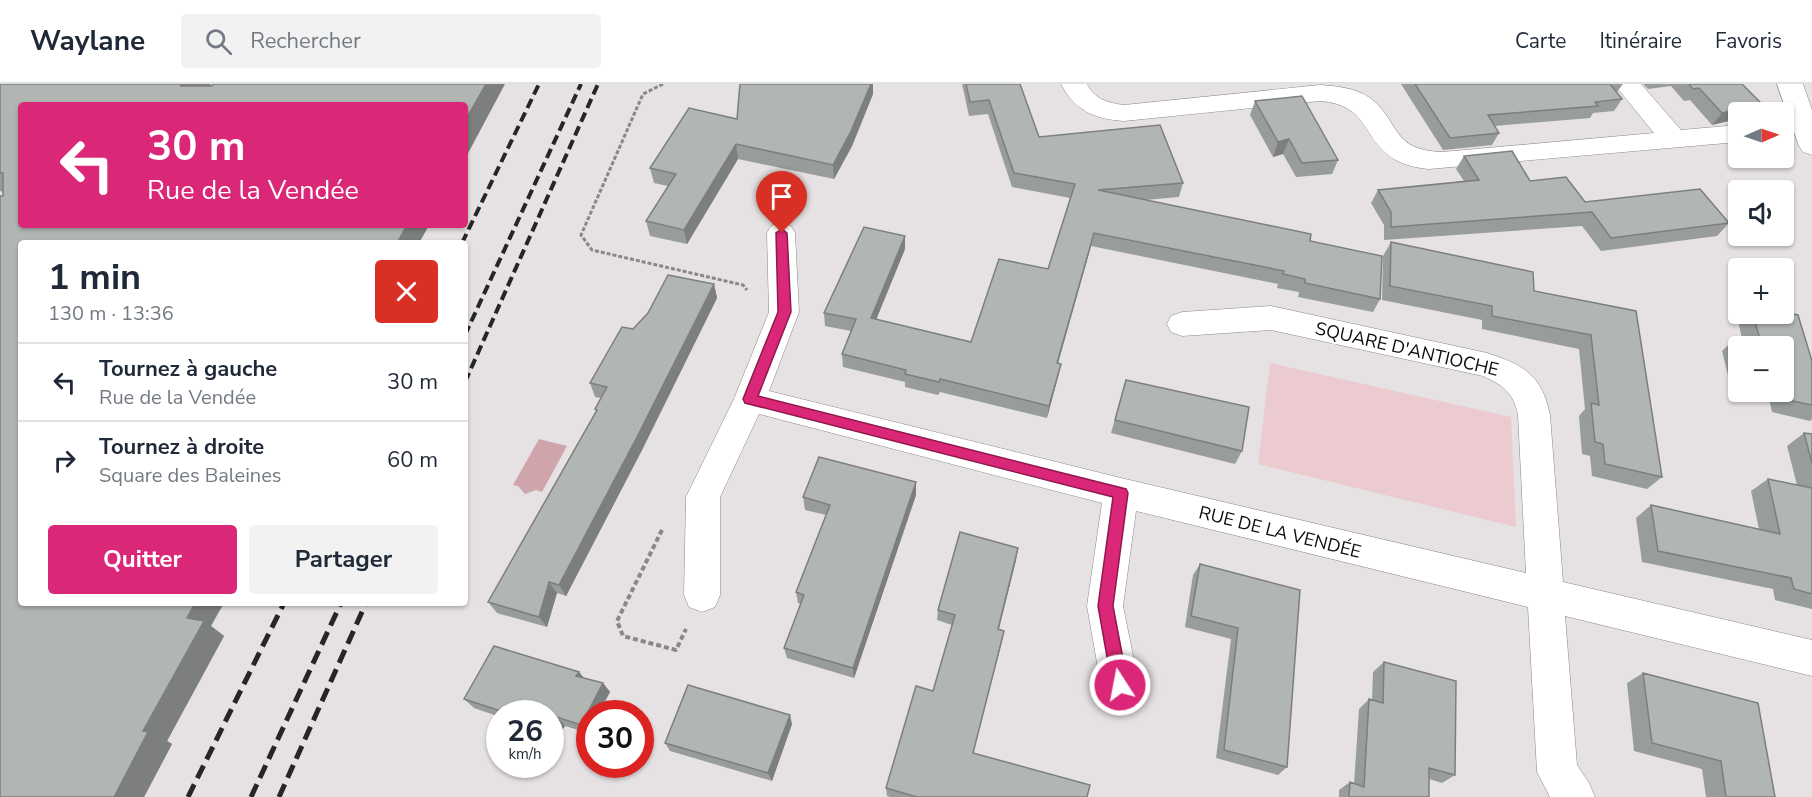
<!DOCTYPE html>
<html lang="fr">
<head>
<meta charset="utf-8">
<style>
  :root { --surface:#fff; --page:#f2f2f3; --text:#1f2937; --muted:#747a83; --line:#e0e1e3; --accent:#db2777 }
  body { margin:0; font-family:"Nunito Sans",sans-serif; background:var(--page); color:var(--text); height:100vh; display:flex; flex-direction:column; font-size:22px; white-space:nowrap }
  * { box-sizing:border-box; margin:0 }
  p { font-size:20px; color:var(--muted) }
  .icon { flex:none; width:33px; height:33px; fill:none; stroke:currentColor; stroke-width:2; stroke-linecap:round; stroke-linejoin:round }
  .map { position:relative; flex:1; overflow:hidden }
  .details { position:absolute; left:18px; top:156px; width:450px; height:366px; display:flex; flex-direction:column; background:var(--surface); border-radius:6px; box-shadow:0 2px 4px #0004 }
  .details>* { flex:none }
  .top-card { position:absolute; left:18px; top:18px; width:450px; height:126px; border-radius:6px; box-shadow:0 2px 4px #0004; background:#db2777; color:#fff; overflow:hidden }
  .needle { width:39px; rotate:88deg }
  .tools { position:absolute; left:1728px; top:18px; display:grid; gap:12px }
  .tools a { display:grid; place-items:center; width:66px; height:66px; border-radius:6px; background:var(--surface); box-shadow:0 2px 4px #0004; font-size:30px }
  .speed { position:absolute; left:486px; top:616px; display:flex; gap:12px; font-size:30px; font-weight:700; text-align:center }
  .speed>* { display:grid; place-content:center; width:78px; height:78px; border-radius:50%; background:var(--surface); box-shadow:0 2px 4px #0004; line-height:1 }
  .speed small { font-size:15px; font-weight:400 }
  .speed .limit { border:9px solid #d22; background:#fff; color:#111 }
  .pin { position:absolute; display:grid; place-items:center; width:51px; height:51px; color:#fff; margin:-62px -26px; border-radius:50% 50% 50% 0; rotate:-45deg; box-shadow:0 0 6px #0007 }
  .pin .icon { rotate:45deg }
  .me { position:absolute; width:66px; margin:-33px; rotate:349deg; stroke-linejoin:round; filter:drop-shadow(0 0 4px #0008) }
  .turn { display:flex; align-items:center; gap:21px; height:126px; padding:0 30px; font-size:27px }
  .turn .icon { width:78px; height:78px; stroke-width:2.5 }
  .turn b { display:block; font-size:42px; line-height:51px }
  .round { display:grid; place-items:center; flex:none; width:63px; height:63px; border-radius:6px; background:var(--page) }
  .overview { display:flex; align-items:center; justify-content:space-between; height:102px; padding:0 30px }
  h1 { font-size:36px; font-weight:700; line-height:45px }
  .primary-button { display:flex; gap:12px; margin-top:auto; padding:12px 30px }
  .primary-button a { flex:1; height:69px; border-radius:6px; background:var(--accent); color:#fff; font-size:24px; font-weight:700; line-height:69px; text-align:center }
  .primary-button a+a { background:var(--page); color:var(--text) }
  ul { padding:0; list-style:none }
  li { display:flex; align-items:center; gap:18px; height:78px; padding:0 30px; border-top:2px solid var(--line) }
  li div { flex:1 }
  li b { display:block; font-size:22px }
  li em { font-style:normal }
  header { display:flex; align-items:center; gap:36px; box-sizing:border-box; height:84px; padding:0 30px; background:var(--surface); border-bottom:2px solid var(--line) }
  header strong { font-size:28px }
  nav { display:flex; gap:33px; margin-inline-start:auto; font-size:21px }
  .search { width:420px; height:54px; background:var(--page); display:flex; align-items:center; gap:15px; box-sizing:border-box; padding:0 21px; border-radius:6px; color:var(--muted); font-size:22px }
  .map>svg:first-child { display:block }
</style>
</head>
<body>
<header>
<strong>Waylane</strong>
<div class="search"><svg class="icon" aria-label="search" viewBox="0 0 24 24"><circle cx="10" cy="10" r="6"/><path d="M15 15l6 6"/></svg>Rechercher</div>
<nav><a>Carte</a><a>Itinéraire</a><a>Favoris</a></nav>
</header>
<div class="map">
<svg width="1812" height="713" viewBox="0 0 1812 713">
  <rect width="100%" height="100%" fill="#e6e1e2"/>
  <path fill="#ebcbd0" d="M1270 279 1511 333 1516 443 1258 380Z"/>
  <path fill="#cfa5ab" d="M539 355 567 362 542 408 536 406 525 410 518 402 513 401Z"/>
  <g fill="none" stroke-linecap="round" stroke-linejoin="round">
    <defs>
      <path id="minor" d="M1061 0H1087C1094 15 1108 19 1124 21L1320 1C1336 2 1356 4 1370 14 1401 38 1390 66 1442 68L1654 49 1614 0H1641L1681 46 1738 41V58L1429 85C1417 84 1404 81 1394 75 1360 53 1370 21 1320 17L1124 37C1095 35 1075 27 1061 0Z
        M1777 0H1803L1812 26V71L1803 68 1799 62Z
        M781 139 791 142 795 149 799 228 769 307 1121 394 1526 489 1518 331C1514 309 1503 301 1483 292L1271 246 1182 252 1171 248 1167 240 1171 232 1182 228 1271 222 1487 269C1524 281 1542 291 1550 331L1563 498 1812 556V592L1565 532 1577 681 1589 699 1595 713H1550L1537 688 1528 523 1136 427 1123 522 1139 601 1134 614 1120 620 1106 614 1101 601 1087 522 1102 419 759 330 720 413V511L715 523 702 528 689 523 684 511 686 413 734 315 769 228 767 149 771 142Z"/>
    </defs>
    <use href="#minor" stroke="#8c8787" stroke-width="1"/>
    <path stroke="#8a8787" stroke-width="3" stroke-dasharray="4 2" stroke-linecap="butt" d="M663 0 643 10 581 151 592 166 743 201 747 206"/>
    <path stroke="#8a8787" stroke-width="4" stroke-dasharray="5 3" stroke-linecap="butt" d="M662 446 617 537 623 552 676 566 686 545"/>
    <use href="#minor" fill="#fff" fill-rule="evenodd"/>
    <path stroke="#272626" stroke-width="4" stroke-dasharray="10 5" stroke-linecap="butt" d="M462 159 539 0
      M465 251 581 0
      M465 298 598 0"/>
    <path stroke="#272626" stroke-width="5" stroke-dasharray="14 7" stroke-linecap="butt" d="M188 713 284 519
      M251 713 341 519
      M279 713 366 519"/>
  </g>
  <path fill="#989d9a" d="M0 0H211L210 2 429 141 419 159H21L211 542 224 552 167 657 172 660 144 713H0L3 108 0 107Z
    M962 0H1020L1039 53 1183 99 1179 113 1145 116 1310 157 1380 215 1373 228 1298 213 1299 208 1277 204 1278 200 1091 162 1058 280H1061L1047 334 940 308 938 311 905 303V298L843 283 842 270 851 247 825 242 824 229 905 165 876 236 971 258 1048 185 1070 114 1012 103 988 30 969 32Z
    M1401 0H1623L1617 8H1616L1622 15 1614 27 1593 29 1590 34 1494 42 1499 49 1492 61 1443 66Z
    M1643 0H1742L1762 20 1712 41 1690 16 1684 17 1671 2 1648 5Z
    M873 10 852 62 834 95 738 75 687 160 650 152 646 137 668 102 654 99 650 84 737 35Z
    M1255 17 1338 76 1332 90 1296 93 1283 70 1273 73 1250 31Z
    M1464 72 1585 118 1729 139 1717 152 1601 167 1582 142 1384 156V141L1371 119 1378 106 1464 97 1456 85Z
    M1391 158 1534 207 1636 227 1662 393 1647 405 1592 392 1590 372 1582 370 1579 332 1585 325 1579 265 1482 245V236L1382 216 1383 172Z
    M714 200 717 214 642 366 566 512 557 509 547 543 497 529 488 518 596 328 595 325 601 314 595 313 590 299 633 245Z
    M1745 230H1784L1812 277V335L1810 337 1772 328 1768 310 1754 308H1784V262H1738V305L1731 303 1722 267 1736 254 1742 255 1738 236Z
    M1126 296 1242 367 1235 380 1111 349Z
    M1804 349 1812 350V525L1775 516 1773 505 1642 478 1636 434 1651 421 1759 445 1751 407 1768 395 1797 401 1787 362Z
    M916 411 854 594 787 574 784 564 801 520 798 519 796 508 826 431 805 426 803 413Z
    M1016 476 999 545 1004 547 1002 557 973 669 1087 713H890L887 712 886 704 933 607 952 541 937 536 938 526Z
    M1200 480 1300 506 1287 683 1278 691 1216 674 1231 555 1185 543 1193 491Z
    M1384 578 1455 691 1442 699 1429 695V713H1339V706L1350 698 1354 700 1359 625 1369 615 1372 616 1373 588Z
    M579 588 584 594 603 599 610 608 588 649 565 642 558 651 550 649V630H500V633L474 624 464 615Z
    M1643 589 1775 713H1706L1702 685 1634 667 1627 599Z
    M792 640 772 697 670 667 665 659Z"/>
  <path fill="#7c7f7d" d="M181 0H211L195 20 181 2Z
    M486 0H505L465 75V37Z
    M871 0H873V10L852 62 834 95 833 81Z
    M1762 20 1754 28H1738V35L1712 41 1722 29Z
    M1289 55 1283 70 1273 73 1278 58Z
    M736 60 738 75 687 160 684 146Z
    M407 141H429L419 159H397Z
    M1094 149 1091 162 1054 292 1057 279Z
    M905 152V165L871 248V234Z
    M714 200 717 214 642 366 566 512 559 501Z
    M1061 280 1058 293 1047 334 1049 322Z
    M916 398V411L854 594 853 584Z
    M1018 464 1016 476 996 555 998 545Z
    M549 498 557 509 547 543 539 533Z
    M195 519H224L211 542 224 552 167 657 172 660 144 713H114L143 647 187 534Z
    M1004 547 1002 557 971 677 973 669Z
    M579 588 586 597 576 592Z
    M603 599 610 608 598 630H590V646L588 649 581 641Z
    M790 631 792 640 772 697 768 689Z
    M557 633 565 642 558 651 550 643V641Z"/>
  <path fill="#b1b6b3" stroke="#7c7f7d" stroke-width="1.5" d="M0 0H181V2H212L213 0H486L465 37V21H21V141H407L397 159H21V519H195L187 534 204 537 143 647 148 648 114 713H0V112H3V89H0Z
    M740 0H871L851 47 833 81 736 60 684 146 646 137 676 90 650 84 689 24 737 35Z
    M966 0H1020L1039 53 1160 41 1183 99 1098 106 1311 150 1310 157 1382 172 1380 215 1305 199V195L1283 190 1284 187 1094 149 1057 279 1061 280 1049 322 940 295 939 298 905 290 906 286 842 270 856 235 824 229 864 143 905 152 871 234 971 258 999 175 1048 185 1075 100 1014 89 989 16 970 18Z
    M1415 0H1610L1622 15 1595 18 1598 22 1488 31 1499 49 1450 54Z
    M1689 0H1742L1762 20 1722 29 1699 4 1693 5Z
    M1302 12 1338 76 1302 79 1289 55 1278 58 1255 17Z
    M1512 67 1530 97 1566 93 1585 118 1700 105 1729 139 1611 154 1592 128 1391 143V128L1378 106 1479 96 1464 72Z
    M1391 158 1533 188 1534 207 1636 227 1662 393 1605 380 1603 360 1595 358 1591 319 1599 321 1591 251 1492 232V222L1390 202Z
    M668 191 714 200 637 353 559 501 549 498 539 533 488 518 597 326 595 325 607 303 590 299 622 243 633 245 648 229Z
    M1784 228 1798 231 1812 277V321L1788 316 1784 300V262L1738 263 1736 254 1761 259 1753 230H1784Z
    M1126 296 1249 323 1242 367 1115 336Z
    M1804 349 1812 350V379Z
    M819 373 916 398 853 584 784 564 804 511 796 508 830 421 803 413Z
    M1768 395 1812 404V510L1794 505 1791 494 1658 467 1651 421 1780 450Z
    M960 448 1018 464 998 545 1004 547 973 669 1090 701 1087 713H917L886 704 916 602 933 607 955 531 938 526Z
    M1200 480 1300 506 1287 683 1224 666 1238 544 1191 532Z
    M494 562 579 588 576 592 603 599 581 641 557 633 550 641V630H510L464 615Z
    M1384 578 1456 597 1455 691 1429 684V713H1349L1350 698 1364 703 1369 615 1383 619Z
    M1643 589 1758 619 1775 713H1726L1721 677 1652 659Z
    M688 601 790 631 768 689 665 659Z"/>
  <path fill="#db2777" stroke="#8e194d" stroke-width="1.5" d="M782 145 787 149 791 228 758 312 1126 405 1128 409 1113 522 1128 601 1126 606 1120 608 1114 606 1112 601 1098 522 1113 413 745 319 743 315 778 228 776 149Z"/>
  <g text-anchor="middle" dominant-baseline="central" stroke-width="4.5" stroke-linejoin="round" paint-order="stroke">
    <g font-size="18" fill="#0d0c0c" stroke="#fff">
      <text transform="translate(1407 265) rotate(13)">SQUARE D'ANTIOCHE</text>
      <text transform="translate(1280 448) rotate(14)">RUE DE LA VENDÉE</text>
    </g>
  </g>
</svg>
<div class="tools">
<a><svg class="needle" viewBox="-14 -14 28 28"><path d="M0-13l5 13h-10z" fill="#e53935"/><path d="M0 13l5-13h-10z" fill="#747a83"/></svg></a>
<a><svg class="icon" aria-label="sound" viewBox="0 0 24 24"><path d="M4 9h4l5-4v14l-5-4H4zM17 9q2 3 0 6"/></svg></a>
<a>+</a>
<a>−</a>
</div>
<div class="speed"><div>26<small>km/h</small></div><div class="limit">30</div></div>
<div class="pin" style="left:782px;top:149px;background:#d93025"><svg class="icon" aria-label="arrive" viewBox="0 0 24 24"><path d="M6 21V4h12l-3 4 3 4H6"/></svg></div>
<svg class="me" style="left:1120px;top:601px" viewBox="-20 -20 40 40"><circle r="17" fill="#db2777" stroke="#fff" stroke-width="3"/><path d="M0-11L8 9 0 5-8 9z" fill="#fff"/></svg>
<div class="top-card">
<div class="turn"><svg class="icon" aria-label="left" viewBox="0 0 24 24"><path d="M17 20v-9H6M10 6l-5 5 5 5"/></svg><div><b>30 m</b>Rue de la Vendée</div></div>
</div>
<section class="details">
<div class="overview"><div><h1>1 min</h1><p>130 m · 13:36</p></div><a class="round" style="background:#d93025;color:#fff"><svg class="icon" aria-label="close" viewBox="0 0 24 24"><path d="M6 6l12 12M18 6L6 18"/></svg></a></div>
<ul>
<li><svg class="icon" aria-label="left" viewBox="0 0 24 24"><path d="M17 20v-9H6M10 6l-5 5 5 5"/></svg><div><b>Tournez à gauche</b><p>Rue de la Vendée</p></div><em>30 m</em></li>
<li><svg class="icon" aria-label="right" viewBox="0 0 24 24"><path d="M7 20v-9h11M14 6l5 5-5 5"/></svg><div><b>Tournez à droite</b><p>Square des Baleines</p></div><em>60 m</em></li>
</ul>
<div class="primary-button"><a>Quitter</a><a>Partager</a></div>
</section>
</div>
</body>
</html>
